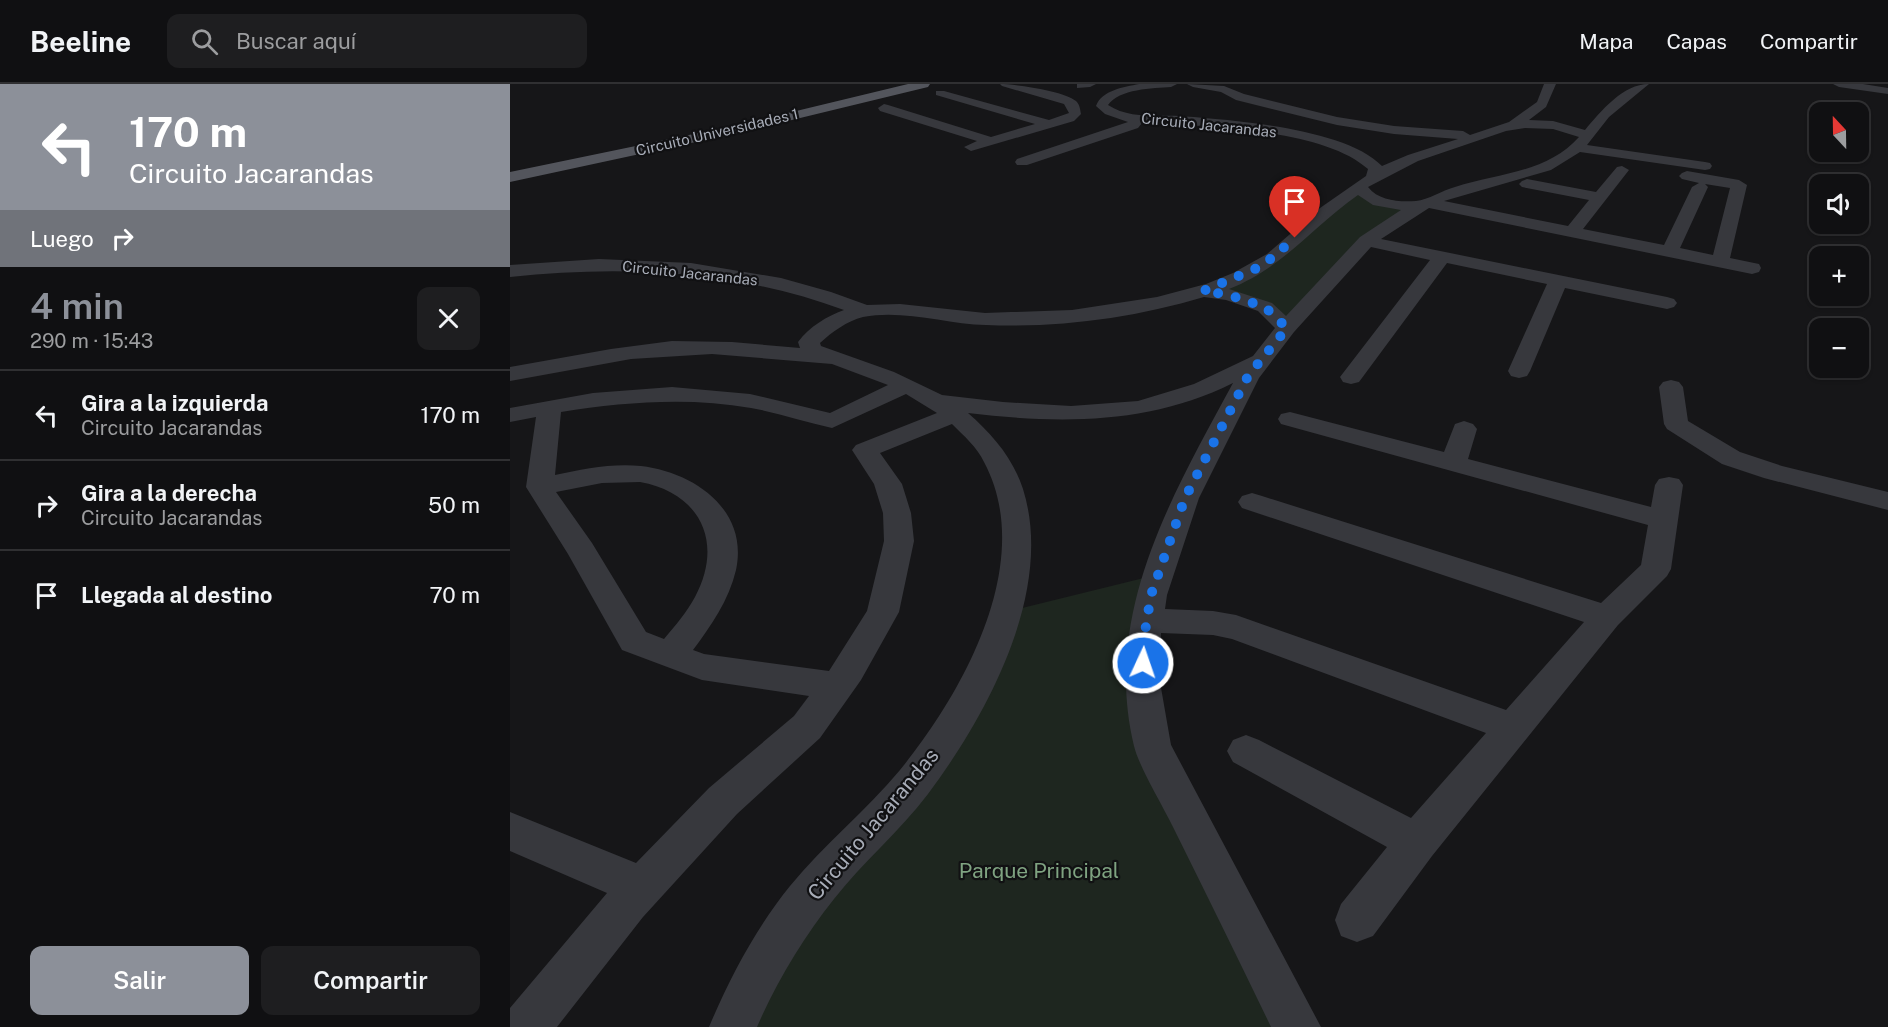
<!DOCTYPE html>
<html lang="es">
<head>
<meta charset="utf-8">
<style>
  :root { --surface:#101012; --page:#1e1e20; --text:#f1f3f6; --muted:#9c9d9f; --line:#303032; --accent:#8c9099 }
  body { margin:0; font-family:"Public Sans",sans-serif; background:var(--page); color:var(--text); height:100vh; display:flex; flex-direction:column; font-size:22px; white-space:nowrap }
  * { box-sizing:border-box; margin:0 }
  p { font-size:20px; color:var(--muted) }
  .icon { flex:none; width:33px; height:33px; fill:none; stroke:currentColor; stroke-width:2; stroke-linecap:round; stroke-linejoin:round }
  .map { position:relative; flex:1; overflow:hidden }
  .panel { display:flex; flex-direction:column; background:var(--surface); width:510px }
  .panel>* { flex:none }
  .guide { background:#8c9099; color:#fff; overflow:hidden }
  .needle { width:39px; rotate:338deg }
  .controls { position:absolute; left:1299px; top:18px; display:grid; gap:12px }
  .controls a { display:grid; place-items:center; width:60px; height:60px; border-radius:12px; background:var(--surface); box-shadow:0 2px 4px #0004,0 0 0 2px var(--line); font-size:30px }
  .pin { position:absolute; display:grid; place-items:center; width:51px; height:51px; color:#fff; margin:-62px -26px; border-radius:50% 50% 50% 0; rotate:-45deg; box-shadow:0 0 6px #0007 }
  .pin .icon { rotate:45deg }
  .me { position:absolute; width:66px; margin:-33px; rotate:3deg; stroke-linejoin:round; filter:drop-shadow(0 0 4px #0008) }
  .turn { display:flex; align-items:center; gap:21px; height:126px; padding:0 30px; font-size:27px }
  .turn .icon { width:78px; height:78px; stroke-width:2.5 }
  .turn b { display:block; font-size:42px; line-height:51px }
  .then { display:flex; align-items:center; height:57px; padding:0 30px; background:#0003; gap:12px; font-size:22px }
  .round { display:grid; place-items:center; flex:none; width:63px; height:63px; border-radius:12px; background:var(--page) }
  .head { display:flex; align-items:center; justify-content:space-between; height:102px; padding:0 30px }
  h1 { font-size:36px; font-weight:600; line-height:45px; color:var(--accent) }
  .button { display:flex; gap:12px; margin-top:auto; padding:12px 30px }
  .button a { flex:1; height:69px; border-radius:12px; background:var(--accent); color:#fff; font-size:24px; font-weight:600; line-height:69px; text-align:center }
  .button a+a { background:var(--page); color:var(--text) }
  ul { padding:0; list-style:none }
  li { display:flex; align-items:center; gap:18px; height:90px; padding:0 30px; border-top:2px solid var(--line) }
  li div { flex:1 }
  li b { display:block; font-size:22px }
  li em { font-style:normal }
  header { display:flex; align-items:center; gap:36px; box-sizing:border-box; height:84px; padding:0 30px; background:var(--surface); border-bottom:2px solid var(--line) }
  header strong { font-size:28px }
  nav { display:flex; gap:33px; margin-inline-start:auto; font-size:21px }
  .search { width:420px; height:54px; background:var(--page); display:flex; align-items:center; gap:15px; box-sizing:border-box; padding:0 21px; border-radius:12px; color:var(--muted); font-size:22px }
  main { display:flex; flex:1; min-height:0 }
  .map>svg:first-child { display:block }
</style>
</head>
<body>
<header>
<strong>Beeline</strong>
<div class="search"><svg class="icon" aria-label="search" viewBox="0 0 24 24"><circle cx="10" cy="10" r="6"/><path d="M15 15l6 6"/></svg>Buscar aquí</div>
<nav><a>Mapa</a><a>Capas</a><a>Compartir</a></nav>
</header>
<main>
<section class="panel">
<div class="guide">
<div class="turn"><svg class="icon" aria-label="left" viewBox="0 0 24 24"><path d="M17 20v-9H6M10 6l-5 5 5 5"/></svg><div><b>170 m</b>Circuito Jacarandas</div></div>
<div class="then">Luego<svg class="icon" aria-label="right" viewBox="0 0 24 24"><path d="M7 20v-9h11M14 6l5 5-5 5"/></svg></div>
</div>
<div class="head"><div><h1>4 min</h1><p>290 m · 15:43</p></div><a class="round"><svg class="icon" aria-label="close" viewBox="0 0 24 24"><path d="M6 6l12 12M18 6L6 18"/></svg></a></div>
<ul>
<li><svg class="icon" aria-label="left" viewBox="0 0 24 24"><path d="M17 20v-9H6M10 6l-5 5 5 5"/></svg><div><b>Gira a la izquierda</b><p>Circuito Jacarandas</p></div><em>170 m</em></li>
<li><svg class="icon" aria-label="right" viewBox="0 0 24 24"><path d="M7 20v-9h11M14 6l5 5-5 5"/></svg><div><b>Gira a la derecha</b><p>Circuito Jacarandas</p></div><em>50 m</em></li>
<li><svg class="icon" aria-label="arrive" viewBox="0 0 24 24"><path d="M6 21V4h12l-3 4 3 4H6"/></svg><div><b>Llegada al destino</b></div><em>70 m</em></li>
</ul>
<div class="button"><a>Salir</a><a>Compartir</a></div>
</section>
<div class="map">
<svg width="1378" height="943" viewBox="0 0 1378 943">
  <rect width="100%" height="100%" fill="#161618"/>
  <path fill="#1e261f" d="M850 103 855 111 912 122 846 167 777 244 749 221 693 207 728 194Z
    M646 491 633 598 787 943H231L496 528Z"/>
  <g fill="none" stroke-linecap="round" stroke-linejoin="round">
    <path fill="#37383d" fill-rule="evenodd" d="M490 0C506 0 554 7 566 17 570 21 570 25 571 30L564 37 461 67 454 63 467 57 370 27 368 24 374 20 378 21 481 53 525 40 426 11V7H434L539 36 559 29 554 20 492 2Z
      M567 0H586L580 3 567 4Z
      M629 0H667L661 3C643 4 609 5 598 21 619 35 646 31 670 32 722 36 836 44 872 82L898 71 948 55 884 50 827 41 726 16 711 8 683 3 677 0 714 2 734 10 827 33 884 42 953 47 960 51 999 38 1027 18 1034 0H1046L1036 23 1019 36 1043 37 1075 46C1091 27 1113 0 1139 0L1099 33 1077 61 1195 78 1200 79 1202 82 1200 85 1195 86 1070 68 1041 86 934 117 1058 142 1079 116 1012 103 1009 100 1012 97 1017 95 1086 108 1107 83 1112 82 1119 86 1073 145 1154 161 1182 103 1189 99 1172 95 1169 92 1172 89 1177 87 1229 96 1237 101 1220 174 1249 180 1251 184 1249 188 1242 190 919 124 871 155 1157 213 1164 215 1167 219 1164 223 1157 225 1055 204 1020 287 1017 292 1009 294 1001 292 998 287 1037 200 937 179 849 298 841 300 833 298 830 293 920 176 861 163 784 248 749 294 689 414 657 511 655 525 703 527 726 531 996 626 1074 538 732 424 728 418 732 412 742 409 752 412 1091 519 1131 481 1138 441 771 340 768 335 771 330 780 328 934 368 945 340 954 337 963 340 967 345 958 375 1141 423 1145 401 1149 395 1159 393 1169 395 1173 401 1161 485 1157 492 1108 541 922 772 863 852 847 858 831 852 825 836 831 820 877 763 723 678 717 667 723 656 736 651 749 656 901 734 976 649 722 555 703 551 651 549 650 598 661 661 811 943H761C729 876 696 810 663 743 653 722 629 683 624 662 592 529 662 412 723 299 639 341 548 340 458 329 482 350 503 374 513 405 545 507 477 631 418 710 389 748 353 778 324 815 293 854 267 897 247 943H199C220 893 246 844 280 802 314 760 356 727 390 686 453 609 527 477 474 378 467 363 454 352 442 340L370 369 392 400 401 429 404 457 389 528 351 596 310 654 227 730 133 833 47 943H0V924L97 809 0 767V728L126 779 199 704 284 632 299 612 192 596 112 566 58 470 16 403 26 333 0 338V324L83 309 162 303 240 310 320 329 378 301 322 280 202 270 121 275 0 297V283L101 265 162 257 222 258 290 264 288 258C299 243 317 232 334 226 226 186 113 181 0 193V181L89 175 181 179 271 194 321 208 357 221 390 220 475 229 562 226 647 213 696 200 723 189 757 170 810 124 856 92 858 85C813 44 692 42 632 39L628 44 517 81H507L505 78 507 75 618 38 595 30 586 22C592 6 614 3 629 0ZM1015 44 1043 45 1069 53C1037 89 988 89 945 103 933 106 918 116 906 117 889 118 869 117 858 103L908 77 996 47ZM1195 100 1220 104 1203 171 1170 164 1198 103ZM848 111 863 121 891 126 850 153 776 232 762 219 719 205C774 183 801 144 848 111ZM694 213 716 216 748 227 765 244 743 272 684 300 628 317 561 322 493 318 432 311 384 288 311 262 310 259C322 248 337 237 353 233 393 225 436 240 476 241 550 244 623 234 694 213ZM396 310 427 329 346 361 342 366 364 400 373 429 374 457 357 527 319 587 194 570 183 566C201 542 219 516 226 486 239 425 183 388 131 382 102 379 73 385 45 391L51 328C114 318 178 313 241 324 269 329 295 338 322 344ZM130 398C191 409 214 459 185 513 177 528 165 542 154 555L136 548 82 459 46 408 92 399Z
      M1323 0H1353L1378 4V10L1329 3Z
      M1161 296 1169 298 1173 303 1178 337 1230 368 1272 382 1378 408V426L1254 394 1212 380 1157 345 1154 340 1149 303 1153 298Z"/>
    <path fill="#53555c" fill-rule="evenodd" d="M398 0H420L418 3 232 48 0 98V88L232 40Z"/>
  </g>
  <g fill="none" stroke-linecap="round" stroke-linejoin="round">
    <path stroke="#1a73e8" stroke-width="10" stroke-dasharray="0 18" d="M633 579V560L641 511 675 414 738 292 777 244 755 223 719 211 693 207 752 182 785 154"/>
  </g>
  <g text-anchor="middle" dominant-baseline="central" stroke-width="4.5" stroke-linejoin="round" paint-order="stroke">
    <g font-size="15" fill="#a8adb8" stroke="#111113">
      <text transform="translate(699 41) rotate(6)">Circuito Jacarandas</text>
      <text transform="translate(207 48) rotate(-13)">Circuito Universidades 1</text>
      <text transform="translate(180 189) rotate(6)">Circuito Jacarandas</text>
    </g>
    <g font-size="21" fill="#a8adb8" stroke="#111113">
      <text transform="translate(363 740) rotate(-50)">Circuito Jacarandas</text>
    </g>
    <g font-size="21" fill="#7fa381" stroke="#111113">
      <text x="529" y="786">Parque Principal</text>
    </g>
  </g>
</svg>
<div class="controls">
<a><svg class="needle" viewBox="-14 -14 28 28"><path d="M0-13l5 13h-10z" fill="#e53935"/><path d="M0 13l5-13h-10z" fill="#9c9d9f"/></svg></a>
<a><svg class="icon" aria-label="sound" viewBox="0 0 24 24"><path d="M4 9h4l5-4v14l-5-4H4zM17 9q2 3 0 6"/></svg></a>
<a>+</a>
<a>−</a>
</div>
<div class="pin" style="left:785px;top:154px;background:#d93025"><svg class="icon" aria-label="arrive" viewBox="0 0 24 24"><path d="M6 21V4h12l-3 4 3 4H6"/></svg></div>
<svg class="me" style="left:633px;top:579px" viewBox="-20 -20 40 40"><circle r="17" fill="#1a73e8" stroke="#fff" stroke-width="3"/><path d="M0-11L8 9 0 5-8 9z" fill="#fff"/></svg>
</div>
</main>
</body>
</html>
